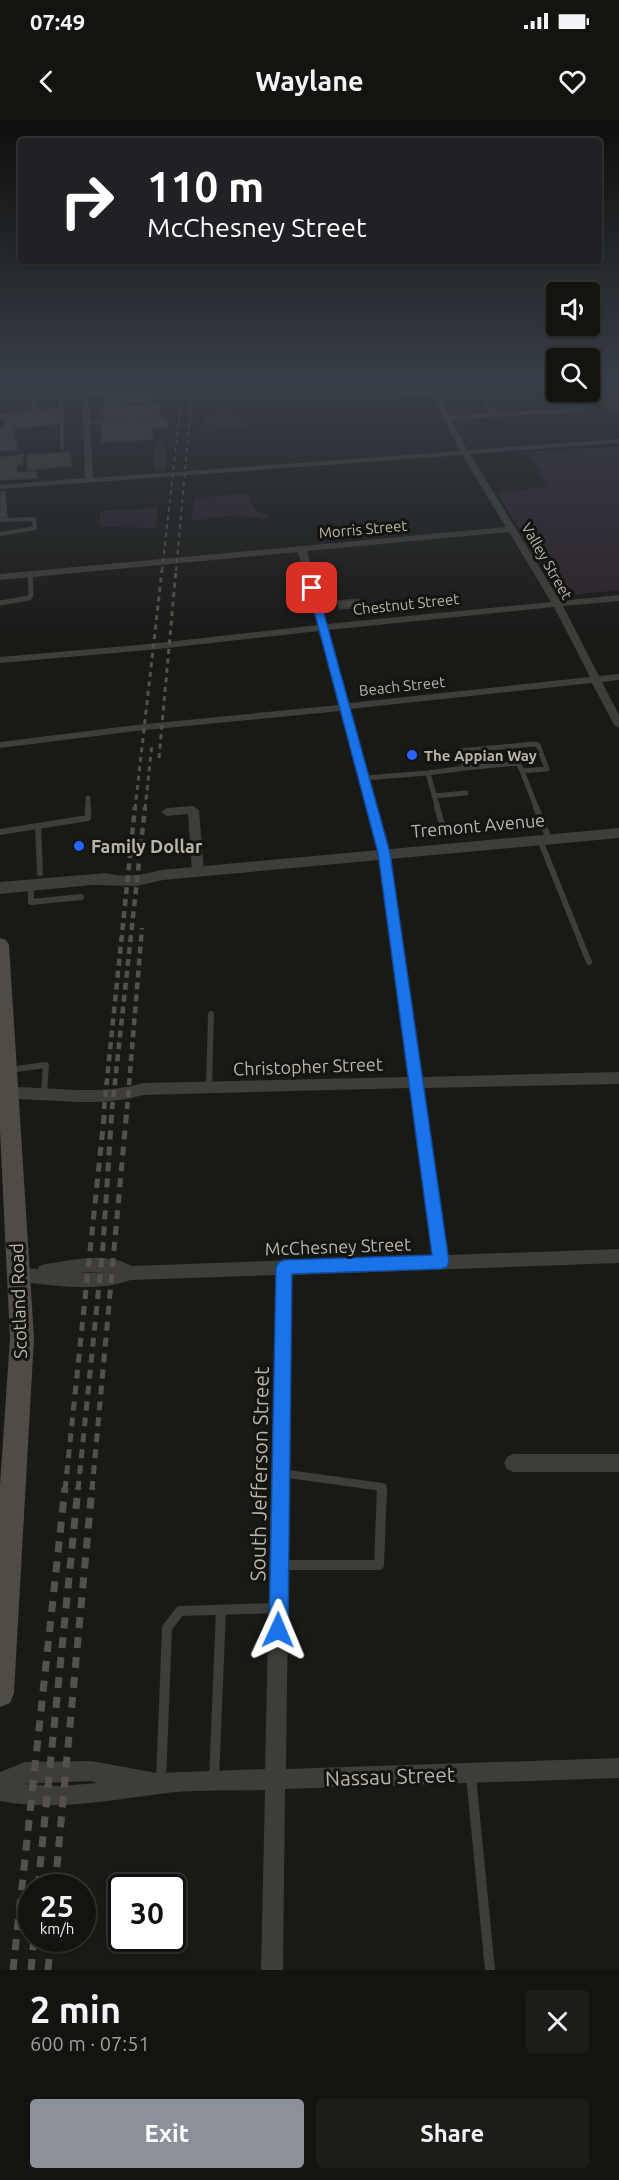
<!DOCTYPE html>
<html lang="en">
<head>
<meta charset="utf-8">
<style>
  :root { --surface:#131310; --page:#1c1c19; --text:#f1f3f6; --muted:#9d9e9f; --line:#323230; --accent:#8c9099 }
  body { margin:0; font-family:Ubuntu,sans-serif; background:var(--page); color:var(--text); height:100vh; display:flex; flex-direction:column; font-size:22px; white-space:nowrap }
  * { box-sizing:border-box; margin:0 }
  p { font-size:20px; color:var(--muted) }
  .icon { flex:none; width:33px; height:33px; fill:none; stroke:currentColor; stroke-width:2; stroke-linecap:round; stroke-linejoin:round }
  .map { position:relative; height:1850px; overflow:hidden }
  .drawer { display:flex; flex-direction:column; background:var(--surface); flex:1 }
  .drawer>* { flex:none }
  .top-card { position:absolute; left:18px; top:18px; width:584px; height:126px; border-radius:6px; box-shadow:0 2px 4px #0004,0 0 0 2px var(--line); background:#202124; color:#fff; overflow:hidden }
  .buttons { position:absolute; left:546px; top:162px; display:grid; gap:12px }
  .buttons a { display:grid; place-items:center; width:54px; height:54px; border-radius:6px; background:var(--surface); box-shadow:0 2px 4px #0004,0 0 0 2px var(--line); font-size:30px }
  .speed { position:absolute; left:18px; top:1754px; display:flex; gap:12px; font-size:30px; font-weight:700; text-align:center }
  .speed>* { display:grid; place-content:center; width:78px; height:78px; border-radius:50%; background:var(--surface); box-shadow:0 2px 4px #0004,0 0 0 2px var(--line); line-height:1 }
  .speed small { font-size:15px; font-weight:400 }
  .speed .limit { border:3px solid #111; border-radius:9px; background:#fff; color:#111 }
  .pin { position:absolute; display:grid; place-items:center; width:51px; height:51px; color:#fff; margin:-26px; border-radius:12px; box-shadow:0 3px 9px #0006 }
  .me { position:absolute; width:66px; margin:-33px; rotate:1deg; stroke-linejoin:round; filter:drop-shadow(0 0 4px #0008) }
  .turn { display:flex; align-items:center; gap:21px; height:126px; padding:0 30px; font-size:27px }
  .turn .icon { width:78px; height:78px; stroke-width:2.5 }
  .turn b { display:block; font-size:42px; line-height:51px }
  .round { display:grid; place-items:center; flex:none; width:63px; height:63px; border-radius:6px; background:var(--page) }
  .overview { display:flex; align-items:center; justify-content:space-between; height:102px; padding:0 30px }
  h1 { font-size:36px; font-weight:700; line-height:45px }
  .primary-button { display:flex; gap:12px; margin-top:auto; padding:12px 30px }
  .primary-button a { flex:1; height:69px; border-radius:6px; background:var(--accent); color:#fff; font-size:24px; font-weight:700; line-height:69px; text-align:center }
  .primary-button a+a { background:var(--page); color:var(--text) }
  .status { display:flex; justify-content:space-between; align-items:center; height:42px; padding:0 30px; background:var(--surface); direction:ltr }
  .status svg { height:16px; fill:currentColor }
  header { display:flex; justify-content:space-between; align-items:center; height:78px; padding:0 30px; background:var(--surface); font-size:27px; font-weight:700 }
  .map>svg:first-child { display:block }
</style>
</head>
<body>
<div class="status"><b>07:49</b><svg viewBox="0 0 49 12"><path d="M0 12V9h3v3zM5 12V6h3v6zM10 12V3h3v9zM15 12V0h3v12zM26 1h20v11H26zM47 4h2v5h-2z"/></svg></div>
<header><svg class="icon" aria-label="back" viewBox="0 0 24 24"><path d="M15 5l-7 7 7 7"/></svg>Waylane<svg class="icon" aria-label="heart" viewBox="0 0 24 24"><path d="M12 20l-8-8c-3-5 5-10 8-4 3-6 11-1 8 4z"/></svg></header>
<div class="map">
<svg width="619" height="1850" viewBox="0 0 619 1850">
  <rect width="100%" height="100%" fill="#191916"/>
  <path fill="#2c222a" d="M590 263H619V290L610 291 590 267Z
    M228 294 248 306 242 308 201 312 204 296Z
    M166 321 165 351H153L154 322Z
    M619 326V470L562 476 497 373 547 367 528 332Z
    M248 373 254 389 270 398 229 396 191 401 194 378Z
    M158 388 156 408 100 407V391Z"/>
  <path fill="#41403b" stroke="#353530" stroke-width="1.5" d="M152 272 153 281 121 283 122 287 159 284V297L104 300 103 295H100L104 293 103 275Z
    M57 292 60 304 14 308 17 330 0 331V308H5L4 297Z
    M166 298 168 308 152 309 153 319 102 322 101 302Z
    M70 332 71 346 27 350V335Z
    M23 335V344H17L16 353 37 351V358L0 360V337Z
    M5 371 7 397 0 398V372Z
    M359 479 361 487 339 489 337 481Z"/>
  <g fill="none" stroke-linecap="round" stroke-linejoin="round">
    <path stroke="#3e3d37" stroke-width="4" d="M85 266 165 263
      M61 269 62 328
      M0 271 23 270
      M86 274 145 270
      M0 279 33 278 34 292
      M486 284 493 294
      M0 296 61 290
      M447 298 577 290 582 287 573 272
      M87 303 160 298
      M0 400 34 399 35 408 0 414"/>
    <path stroke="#3e3d37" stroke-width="5" d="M0 483 29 478 31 475 30 454
      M465 648 518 643 522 651
      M364 658 428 653
      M434 676 466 673
      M88 678V689
      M438 689 428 653 465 648 459 631 534 624 538 625 547 649 522 651 537 689"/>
    <path stroke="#3e3d37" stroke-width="6" d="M437 687 444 711
      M536 687 549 719
      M38 706 40 753
      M0 712 88 698V687
      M540 720 589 842
      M31 766V782L81 777
      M8 950 46 945 44 972
      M209 967 211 894"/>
    <path stroke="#3e3d37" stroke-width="8" d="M281 1353 382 1367V1370"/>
    <path stroke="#3e3d37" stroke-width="10" d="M280 1445H379L382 1368
      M471 1656 490 1850
      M214 1659 221 1490
      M161 1661 167 1508 180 1491 276 1488"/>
    <path fill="#3e3d37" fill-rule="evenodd" d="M82 263H88L93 358 460 331 433 276 290 280 286 278 290 276 431 272 427 263H433L467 330 619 319V323L470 334 560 481 619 475V481L563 486 599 556 619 554V560L602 562 619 595V608L614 605 592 563 350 589 390 733 422 957 619 952V964L424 968 448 1135 619 1129V1143L292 1155 286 1649 619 1638V1658L285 1669 283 1850H261L265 1670C230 1671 194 1669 159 1674 105 1681 55 1691 0 1681V1652L25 1642 91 1641 157 1653 265 1649 276 1155 131 1160C94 1173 57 1165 19 1162L13 1160 11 1155 13 1150 19 1148 38 1149 39 1146 45 1144C74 1140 105 1131 132 1146L432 1135 410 968 143 975C101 988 53 979 10 979L5 977 3 973 5 969 10 967C53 967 101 976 143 963L408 957 378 733 340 591 136 611 0 628V622L136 605 339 585 319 511 149 530 0 543V537L149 524 318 505 298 432 0 460V454L506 407 462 335 0 369V365L85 358ZM509 412 551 482 327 504 307 431ZM554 487 590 557 349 583 328 510ZM90 1152H107L79 1153ZM91 1661 98 1663 60 1666 21 1664Z
      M193 686 199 690 204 752 198 756 192 752 188 694 167 696 161 692 167 688Z
      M513 1334H619V1352H513L507 1349 504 1343 507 1337Z"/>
    <path fill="#3e3d37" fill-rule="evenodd" d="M619 708V718L163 760 137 766 92 765 0 774V762L106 753C125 758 142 755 161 750Z"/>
    <path fill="#4e4c45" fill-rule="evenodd" d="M0 818 6 820 9 825 34 1218 14 1573 10 1583 0 1587V1365L10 1218 0 1010Z"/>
    <path stroke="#53514a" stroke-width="2" stroke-dasharray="4.5 4" stroke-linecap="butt" d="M162 451 183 263
      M176 451 193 263"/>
    <path stroke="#53514a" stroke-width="3" stroke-dasharray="5 4.5" stroke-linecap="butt" d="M159 638 176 450
      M135 689 162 450
      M145 689 152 624"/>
    <path stroke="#53514a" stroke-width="4.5" stroke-dasharray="7 5" stroke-linecap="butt" d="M104 989 135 687
      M112 989 145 687
      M127 989 142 808"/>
    <path stroke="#53514a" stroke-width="5" stroke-dasharray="9 7" stroke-linecap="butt" d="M65 1370 105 988
      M78 1370 103 1126 112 988
      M92 1370 127 988"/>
    <path stroke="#53514a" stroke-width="7" stroke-dasharray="11 9" stroke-linecap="butt" d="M38 1767 78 1368
      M55 1767 92 1368
      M13 1850 65 1368
      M31 1850 34 1818
      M48 1850 51 1818"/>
  </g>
  <linearGradient id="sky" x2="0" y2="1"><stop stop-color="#0e0e0c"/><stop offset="0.5" stop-color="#383e47"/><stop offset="1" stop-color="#383e47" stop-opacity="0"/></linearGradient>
  <rect width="619" height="522" fill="url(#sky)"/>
  <path fill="#1a73e8" stroke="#114b97" stroke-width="1.5" d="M312 465 317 468 390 733 449 1142 447 1147 441 1149 292 1154 288 1510 285 1517 278 1519 272 1517 269 1510 276 1147 279 1142 284 1140 432 1135 378 733 308 468Z"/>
  <g fill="#2864ff" stroke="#141411" stroke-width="2">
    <circle cx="412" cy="635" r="6"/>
    <circle cx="79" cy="726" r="6"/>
  </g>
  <g text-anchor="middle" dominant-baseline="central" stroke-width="6" stroke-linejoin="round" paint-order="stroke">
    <g font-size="15" fill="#bab5a7" stroke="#141411">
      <text transform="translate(363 409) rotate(-5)">Morris Street</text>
      <text transform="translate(547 441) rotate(60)">Valley Street</text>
      <text transform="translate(406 484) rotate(-6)">Chestnut Street</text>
      <text transform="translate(402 566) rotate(-6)">Beach Street</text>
    </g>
    <g font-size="15" font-weight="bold" fill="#bab5a7" stroke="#141411" text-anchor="start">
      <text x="424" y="635">The Appian Way</text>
    </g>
    <g font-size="18" fill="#bab5a7" stroke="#141411">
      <text transform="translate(478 705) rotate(-5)">Tremont Avenue</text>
      <text transform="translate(308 946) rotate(-2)">Christopher Street</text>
      <text transform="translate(338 1126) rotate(-2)">McChesney Street</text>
      <text transform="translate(18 1181) rotate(-92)">Scotland Road</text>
    </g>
    <g font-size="18" font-weight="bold" fill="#bab5a7" stroke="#141411" text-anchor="start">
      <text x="91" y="726">Family Dollar</text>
    </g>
    <g font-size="21" fill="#bab5a7" stroke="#141411">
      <text transform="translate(259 1354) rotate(-89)">South Jefferson Street</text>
      <text transform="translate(390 1656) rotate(-2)">Nassau Street</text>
    </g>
  </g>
</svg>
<div class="buttons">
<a><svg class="icon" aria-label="sound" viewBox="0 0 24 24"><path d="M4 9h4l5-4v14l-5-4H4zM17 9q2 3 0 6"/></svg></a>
<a><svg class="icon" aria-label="search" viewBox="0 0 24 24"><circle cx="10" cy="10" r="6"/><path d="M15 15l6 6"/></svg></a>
</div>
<div class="speed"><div>25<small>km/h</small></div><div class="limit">30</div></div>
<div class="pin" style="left:312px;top:468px;background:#d93025"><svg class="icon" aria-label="arrive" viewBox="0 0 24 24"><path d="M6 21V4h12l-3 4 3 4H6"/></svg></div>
<svg class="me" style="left:278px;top:1510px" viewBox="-20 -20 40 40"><path d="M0-17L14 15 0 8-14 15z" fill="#1a73e8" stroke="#fff" stroke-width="4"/></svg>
<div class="top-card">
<div class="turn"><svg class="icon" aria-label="right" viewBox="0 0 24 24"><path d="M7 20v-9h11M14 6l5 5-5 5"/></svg><div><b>110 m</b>McChesney Street</div></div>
</div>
</div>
<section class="drawer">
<div class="overview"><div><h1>2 min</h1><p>600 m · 07:51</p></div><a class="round"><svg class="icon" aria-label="close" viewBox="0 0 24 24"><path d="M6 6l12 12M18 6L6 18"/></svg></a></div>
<div class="primary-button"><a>Exit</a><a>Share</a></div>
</section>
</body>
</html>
